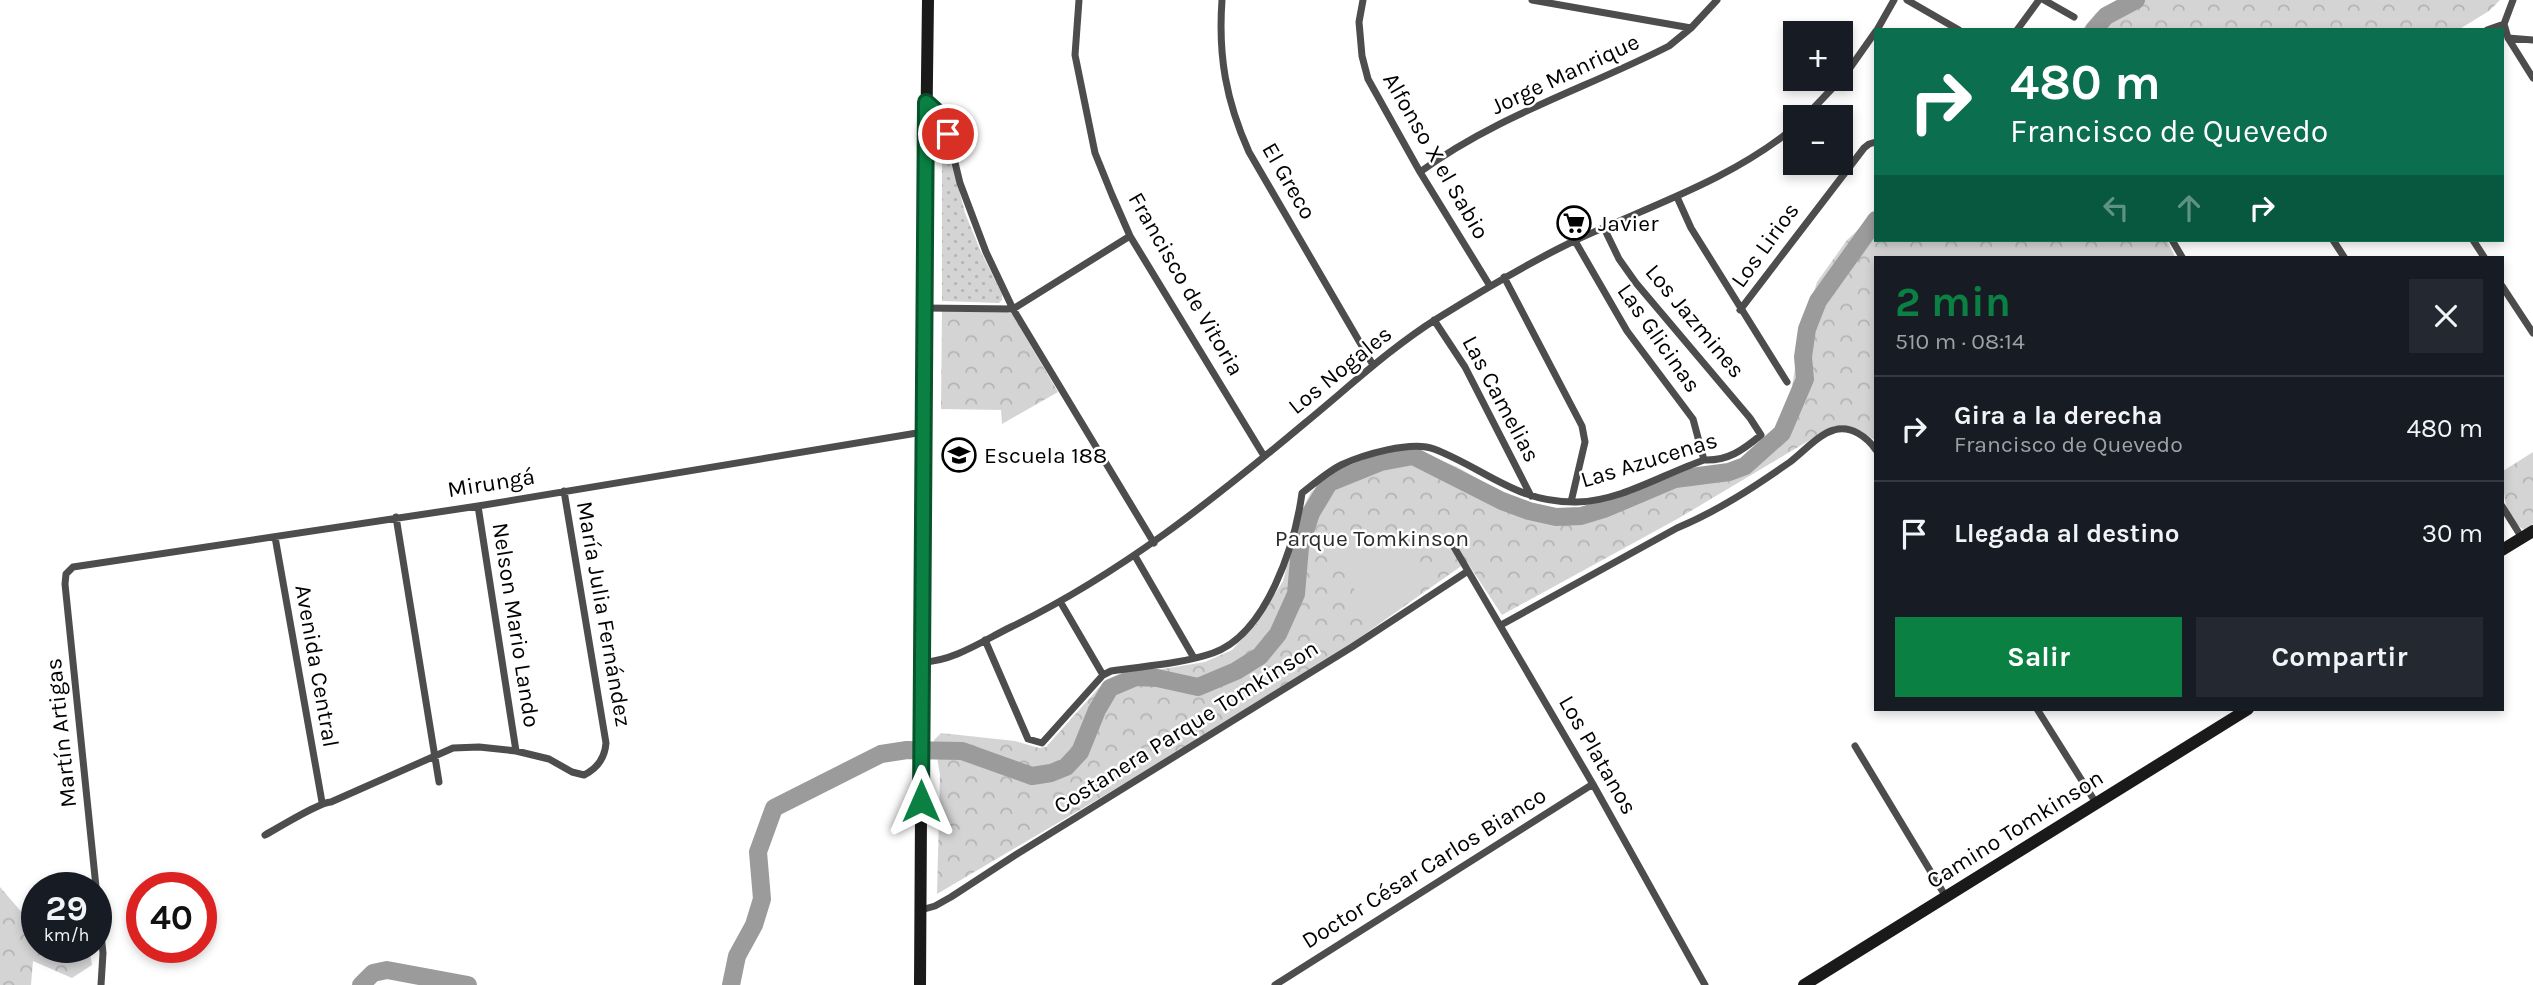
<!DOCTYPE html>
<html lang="es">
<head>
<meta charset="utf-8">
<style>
  :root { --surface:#171b24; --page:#242831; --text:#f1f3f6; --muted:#9ea1a6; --line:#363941; --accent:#0b8043 }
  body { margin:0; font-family:Karla,sans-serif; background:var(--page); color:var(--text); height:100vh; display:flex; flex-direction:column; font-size:26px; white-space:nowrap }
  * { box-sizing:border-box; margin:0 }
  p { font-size:23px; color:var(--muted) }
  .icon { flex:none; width:38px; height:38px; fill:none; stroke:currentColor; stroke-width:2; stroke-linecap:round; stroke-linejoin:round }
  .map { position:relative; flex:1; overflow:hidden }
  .side { position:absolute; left:1874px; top:256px; width:630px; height:455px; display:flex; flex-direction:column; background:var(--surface); border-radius:0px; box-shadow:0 4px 10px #0003 }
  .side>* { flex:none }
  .guide { position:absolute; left:1874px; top:28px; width:630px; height:214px; border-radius:0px; box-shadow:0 4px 10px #0003; background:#0b6e4f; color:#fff; overflow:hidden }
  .tools { position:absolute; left:1783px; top:21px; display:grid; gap:14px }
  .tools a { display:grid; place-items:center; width:70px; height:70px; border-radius:0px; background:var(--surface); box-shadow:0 4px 10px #0003; font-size:35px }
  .speed { position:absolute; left:21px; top:872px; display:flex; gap:14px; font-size:35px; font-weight:700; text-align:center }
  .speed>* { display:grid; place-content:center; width:91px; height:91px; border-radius:50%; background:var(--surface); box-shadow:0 4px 10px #0003; line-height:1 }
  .speed small { font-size:18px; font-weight:400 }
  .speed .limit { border:10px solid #d22; background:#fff; color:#111 }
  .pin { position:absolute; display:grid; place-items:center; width:60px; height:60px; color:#fff; margin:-30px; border:4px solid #fff; border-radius:50%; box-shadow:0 2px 7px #0007 }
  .me { position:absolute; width:77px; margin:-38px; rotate:0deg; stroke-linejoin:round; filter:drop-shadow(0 0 5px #0008) }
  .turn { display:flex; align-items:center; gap:24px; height:147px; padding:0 21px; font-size:32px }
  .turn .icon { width:91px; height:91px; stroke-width:2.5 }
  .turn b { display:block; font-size:49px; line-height:60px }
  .lanes { display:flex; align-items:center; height:66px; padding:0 21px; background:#0003; justify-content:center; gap:35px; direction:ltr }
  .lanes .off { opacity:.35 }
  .round { display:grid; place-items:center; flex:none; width:74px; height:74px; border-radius:0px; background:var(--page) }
  .headline { display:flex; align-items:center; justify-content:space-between; height:119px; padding:0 21px }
  h1 { font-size:42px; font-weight:700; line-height:52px; color:var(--accent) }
  .primary-button { display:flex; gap:14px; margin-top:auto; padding:14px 21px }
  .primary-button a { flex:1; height:80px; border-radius:0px; background:var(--accent); color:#fff; font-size:28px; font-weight:700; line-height:80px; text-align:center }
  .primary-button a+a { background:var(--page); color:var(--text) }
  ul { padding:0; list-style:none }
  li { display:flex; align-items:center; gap:21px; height:105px; padding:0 21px; border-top:2px solid var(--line) }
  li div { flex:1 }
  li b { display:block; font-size:26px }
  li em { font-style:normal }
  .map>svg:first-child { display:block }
</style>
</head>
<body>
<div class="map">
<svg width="2533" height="985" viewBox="0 0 2533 985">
  <defs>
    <pattern id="grass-dots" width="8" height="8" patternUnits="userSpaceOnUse" patternTransform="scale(1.75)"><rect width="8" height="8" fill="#d4d4d4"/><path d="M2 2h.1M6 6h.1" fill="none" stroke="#b4b4b4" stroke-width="1.8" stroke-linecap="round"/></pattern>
    <pattern id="forest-crowns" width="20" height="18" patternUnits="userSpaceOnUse" patternTransform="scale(1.75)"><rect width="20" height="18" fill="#d4d4d4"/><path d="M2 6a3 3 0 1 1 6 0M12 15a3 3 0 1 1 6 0" fill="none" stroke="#b4b4b4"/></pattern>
  </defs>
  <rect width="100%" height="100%" fill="#fff"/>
  <path fill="url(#grass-dots)" d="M942 124 965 213 981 252 1002 294V300L999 303 942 301Z"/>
  <path fill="url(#forest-crowns)" d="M2119 0H2500L2489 11 2458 30H2082L2096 13Z
    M1876 213V240H2167L2175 257H1876V441L1861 431 1842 425 1825 431 1679 518 1502 615 1467 562 1335 655 1207 735 937 894 940 775 934 740 941 733 1015 741 1039 748 1046 747 1104 682 1120 676 1205 662 1232 650 1257 623 1283 581 1302 510 1311 492 1344 467 1384 455 1417 450 1459 468 1506 495 1560 513 1583 511 1686 470 1735 463 1772 435 1789 407 1799 342 1817 282 1847 240Z
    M942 311 1007 312 1012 314 1058 392 1002 424 1001 410 941 409Z
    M2533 452V524L2525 530C2504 521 2503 491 2503 471Z
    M0 887 30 922H37V947H89L92 965 72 978 33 961 31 985H0Z"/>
  <path fill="#d4d4d4" d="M1377 518 1424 587 1376 620 1328 551Z"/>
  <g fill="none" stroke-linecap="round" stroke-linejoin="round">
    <path stroke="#9b9b9b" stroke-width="18" d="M2094 30 2106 16 2136 0
      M361 985 373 973 387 970 468 985
      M731 985 737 956 754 925 762 899 758 852 774 808 881 754 907 750 962 751 1032 776 1051 773 1066 767 1080 752 1097 710 1110 688 1136 677 1157 678 1198 687 1236 671 1260 656 1278 634 1296 594 1300 547 1311 513 1329 483 1381 462 1413 456 1502 501 1529 511 1556 517 1581 516 1604 509 1675 479 1729 472 1745 466 1782 433 1805 379 1803 357 1807 329 1818 301 1876 220"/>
    <path stroke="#4d4d4d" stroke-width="7" d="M1079 0 1075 55 1095 153 1112 195 1130 236 1264 456
      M1222 0C1218 56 1226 101 1249 152L1373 365
      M1363 0 1359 22 1362 56 1368 79 1420 172 1490 286
      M1532 0 1691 28
      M1907 0 1959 30
      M2044 0 2074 17
      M2504 24 2508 38 2533 78
      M1877 30 1894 0
      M2017 30 2039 0
      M2487 30 2504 24 2513 0
      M2508 38 2533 40
      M928 103 944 118 960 183 986 252 1013 309 1154 543
      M1805 117 1845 75 1876 31
      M1420 172C1496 116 1587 88 1669 46L1691 28 1717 0
      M1677 197 1691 228 1787 382
      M2172 240 2182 257
      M2333 240 2344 257
      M2473 240 2484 257
      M1575 241 1627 331 1693 419 1704 460
      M1504 277 1582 426 1585 442 1571 502
      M2502 286 2533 333
      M924 308 1013 309 1130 236
      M1740 310 1864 148 1869 144 1876 142
      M1434 320 1465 367 1531 496
      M478 506 516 751
      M2502 506 2522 538
      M396 517 439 782
      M275 537 322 802
      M1454 547 1594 786 1705 985
      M1135 556 1194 658
      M1061 603 1103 675
      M1501 625 1677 528C1718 511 1754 487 1790 462 1803 452 1819 434 1834 430 1851 425 1867 437 1876 450
      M985 640 1028 739 1042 743 1103 675 1111 671C1144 666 1181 664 1213 653 1267 634 1295 544 1302 493 1314 484 1327 472 1341 465 1362 455 1412 440 1434 449 1486 469 1516 503 1577 502 1621 501 1663 474 1704 460 1728 461 1743 450 1761 435L1750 418 1636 283 1619 259 1604 228
      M923 662C954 661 984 640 1011 627 1120 574 1213 500 1305 423 1349 387 1390 348 1438 318 1483 290 1528 263 1576 240 1652 205 1731 180 1796 126
      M2037 709 2096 803
      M1855 746 1946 897
      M265 835C278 828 320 802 331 802L453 748 479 747 516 751 549 759 572 772 584 775C598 768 605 757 606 743L564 491
      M96 887 65 584 66 574 73 567 478 506 923 432
      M96 888 103 953 101 985
      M921 910 935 906 951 897 1017 854 1352 647 1468 571
      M1275 985 1593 784"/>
    <path stroke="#1a1a1a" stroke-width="12" d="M2502 550 2533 531
      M920 985 924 308 928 0
      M1804 985 2248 709"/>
  </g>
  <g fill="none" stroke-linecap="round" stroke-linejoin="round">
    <defs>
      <path id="route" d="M921 801 926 102 944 118 948 134"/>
    </defs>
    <use href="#route" stroke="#07532c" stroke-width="18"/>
    <use href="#route" stroke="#0b8043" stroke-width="12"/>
  </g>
  <defs>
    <symbol id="supermarket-ring" viewBox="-11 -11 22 22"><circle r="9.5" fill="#fff" stroke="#000" stroke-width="1.5"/><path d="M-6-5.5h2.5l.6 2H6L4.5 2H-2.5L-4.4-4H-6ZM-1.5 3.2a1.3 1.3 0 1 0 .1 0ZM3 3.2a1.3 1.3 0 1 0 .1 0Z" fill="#000"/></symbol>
    <symbol id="school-ring" viewBox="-11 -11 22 22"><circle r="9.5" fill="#fff" stroke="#000" stroke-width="1.5"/><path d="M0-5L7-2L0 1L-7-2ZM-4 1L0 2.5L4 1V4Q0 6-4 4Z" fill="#000"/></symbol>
  </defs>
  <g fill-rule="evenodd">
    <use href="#supermarket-ring" x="1555" y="204" width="38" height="38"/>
    <use href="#school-ring" x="940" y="436" width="38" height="38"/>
  </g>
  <g text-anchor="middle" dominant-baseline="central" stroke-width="5" stroke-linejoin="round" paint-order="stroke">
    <g font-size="23" fill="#000" stroke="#fff">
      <text transform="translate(1565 74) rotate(-25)">Jorge Manrique</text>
      <text transform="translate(1436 156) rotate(60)">Alfonso X el Sabio</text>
      <text transform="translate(1289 181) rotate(60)">El Greco</text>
      <text transform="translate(1765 245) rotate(-54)">Los Lirios</text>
      <text transform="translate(1186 284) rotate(60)">Francisco de Vitoria</text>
      <text transform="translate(1695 321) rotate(50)">Los Jazmines</text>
      <text transform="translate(1659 338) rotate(55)">Las Glicinas</text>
      <text transform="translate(1340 370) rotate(-39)">Los Nogales</text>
      <text transform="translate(1501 399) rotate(62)">Las Camelias</text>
      <text transform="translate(1649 460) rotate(-17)">Las Azucenas</text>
      <text transform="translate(491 483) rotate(-9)">Mirungá</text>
      <text transform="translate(604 614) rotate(80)">María Julia Fernández</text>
      <text transform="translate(516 625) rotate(81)">Nelson Mario Lando</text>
      <text transform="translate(317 666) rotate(80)">Avenida Central</text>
      <text transform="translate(1186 727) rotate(-32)">Costanera Parque Tomkinson</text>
      <text transform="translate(61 733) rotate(-96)">Martín Artigas</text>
      <text transform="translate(1598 755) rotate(60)">Los Platanos</text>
      <text transform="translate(2015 829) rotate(-32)">Camino Tomkinson</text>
      <text transform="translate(1424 868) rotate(-32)">Doctor César Carlos Bianco</text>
    </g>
    <g font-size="23" fill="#000" stroke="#fff" text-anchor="start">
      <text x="1598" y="223">Javier</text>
      <text x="984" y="455">Escuela 188</text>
    </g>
    <g font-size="23" fill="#2b2b2b" stroke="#fff">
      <text x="1372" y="538">Parque Tomkinson</text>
    </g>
  </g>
</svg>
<div class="tools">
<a>+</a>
<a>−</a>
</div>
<div class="speed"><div>29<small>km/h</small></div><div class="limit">40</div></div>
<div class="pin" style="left:948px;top:134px;background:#d93025"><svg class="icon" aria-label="arrive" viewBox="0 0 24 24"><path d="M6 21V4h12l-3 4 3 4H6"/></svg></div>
<svg class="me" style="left:921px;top:801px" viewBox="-20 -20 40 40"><path d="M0-17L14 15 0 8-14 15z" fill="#0b8043" stroke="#fff" stroke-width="4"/></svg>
<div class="guide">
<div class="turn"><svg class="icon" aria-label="right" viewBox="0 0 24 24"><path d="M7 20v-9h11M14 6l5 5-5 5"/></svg><div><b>480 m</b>Francisco de Quevedo</div></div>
<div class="lanes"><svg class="icon off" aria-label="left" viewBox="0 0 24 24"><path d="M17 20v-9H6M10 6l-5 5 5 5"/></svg><svg class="icon off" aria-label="ahead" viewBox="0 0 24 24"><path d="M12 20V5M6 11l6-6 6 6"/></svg><svg class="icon" aria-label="right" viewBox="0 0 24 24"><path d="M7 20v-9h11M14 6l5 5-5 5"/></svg></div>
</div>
<section class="side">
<div class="headline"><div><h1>2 min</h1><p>510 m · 08:14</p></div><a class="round"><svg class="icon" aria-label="close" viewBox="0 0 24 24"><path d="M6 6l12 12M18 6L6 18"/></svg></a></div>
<ul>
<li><svg class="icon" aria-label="right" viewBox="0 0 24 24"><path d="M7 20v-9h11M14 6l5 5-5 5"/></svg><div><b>Gira a la derecha</b><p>Francisco de Quevedo</p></div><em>480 m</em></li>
<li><svg class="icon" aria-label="arrive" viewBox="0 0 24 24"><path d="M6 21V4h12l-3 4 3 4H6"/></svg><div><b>Llegada al destino</b></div><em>30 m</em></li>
</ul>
<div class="primary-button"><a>Salir</a><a>Compartir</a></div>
</section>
</div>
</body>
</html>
